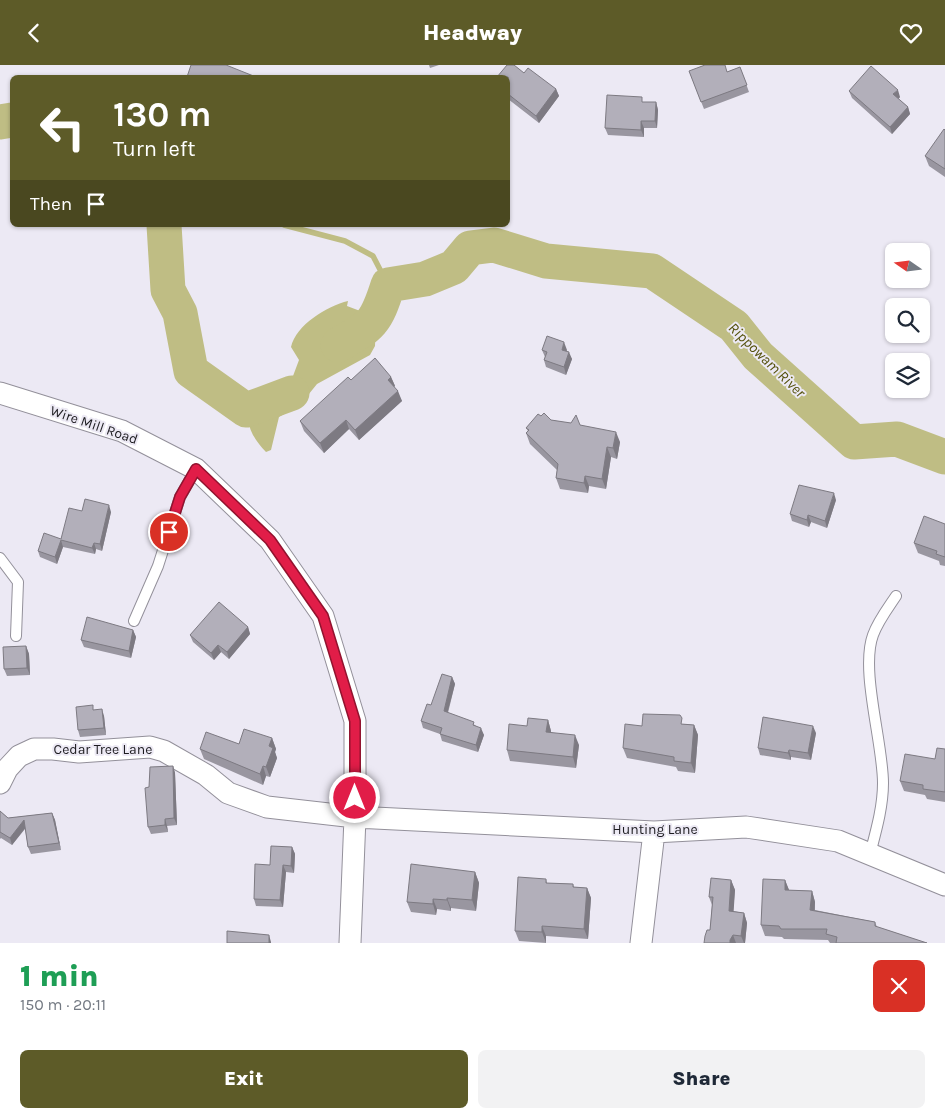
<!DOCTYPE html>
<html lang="en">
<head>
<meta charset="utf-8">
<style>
  :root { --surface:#fff; --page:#f2f2f3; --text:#1f2937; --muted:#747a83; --accent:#5d5b28 }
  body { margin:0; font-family:Karla,sans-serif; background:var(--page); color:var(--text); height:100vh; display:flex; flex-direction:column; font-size:19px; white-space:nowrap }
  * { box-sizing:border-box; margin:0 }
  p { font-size:16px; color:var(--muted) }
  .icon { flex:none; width:28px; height:28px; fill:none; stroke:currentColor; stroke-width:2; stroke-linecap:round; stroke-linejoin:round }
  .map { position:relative; height:878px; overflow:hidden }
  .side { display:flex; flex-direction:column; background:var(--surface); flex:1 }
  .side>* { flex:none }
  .guide { position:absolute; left:10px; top:10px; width:500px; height:152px; border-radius:8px; box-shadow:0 1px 4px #0004; background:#5d5b28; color:#fff; overflow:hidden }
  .needle { width:32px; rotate:284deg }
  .controls { position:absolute; left:885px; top:178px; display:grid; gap:10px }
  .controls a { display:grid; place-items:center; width:45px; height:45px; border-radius:8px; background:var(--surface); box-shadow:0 1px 4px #0004; font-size:25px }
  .pin { position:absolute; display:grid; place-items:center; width:42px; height:42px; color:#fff; margin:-21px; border:2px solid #fff; border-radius:50%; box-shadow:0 1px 5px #0007 }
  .me { position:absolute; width:55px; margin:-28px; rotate:0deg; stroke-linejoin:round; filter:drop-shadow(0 0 4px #0008) }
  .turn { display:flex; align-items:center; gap:18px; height:105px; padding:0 20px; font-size:22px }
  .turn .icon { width:65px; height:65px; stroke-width:2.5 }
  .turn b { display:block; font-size:35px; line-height:42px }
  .then { display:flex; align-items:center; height:48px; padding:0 20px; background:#0003; gap:10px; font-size:19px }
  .round { display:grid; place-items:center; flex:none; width:52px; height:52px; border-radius:8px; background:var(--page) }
  .summary { display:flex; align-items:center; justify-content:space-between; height:85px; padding:0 20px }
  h1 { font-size:30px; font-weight:800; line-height:38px; color:#1e9e55 }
  .primary-button { display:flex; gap:10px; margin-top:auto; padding:10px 20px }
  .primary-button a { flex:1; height:58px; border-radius:8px; background:var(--accent); color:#fff; font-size:20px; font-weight:800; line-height:58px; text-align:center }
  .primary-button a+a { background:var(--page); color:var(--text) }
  header { display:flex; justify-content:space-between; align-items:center; height:65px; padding:0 20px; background:var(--accent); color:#fff; font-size:22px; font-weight:800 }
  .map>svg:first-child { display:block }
</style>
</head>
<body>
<header><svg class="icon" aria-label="back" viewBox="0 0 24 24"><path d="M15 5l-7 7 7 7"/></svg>Headway<svg class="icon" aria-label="heart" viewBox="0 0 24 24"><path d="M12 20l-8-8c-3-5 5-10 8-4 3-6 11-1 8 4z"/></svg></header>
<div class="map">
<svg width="945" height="878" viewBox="0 0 945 878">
  <rect width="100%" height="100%" fill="#ece9f4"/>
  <path fill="#bfbd84" d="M348 236 347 241 376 252 375 281 370 290 317 319 300 340 279 352 271 385 266 387C247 367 247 356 246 330L275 324 293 311 299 295 291 282C296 260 327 241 348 236Z"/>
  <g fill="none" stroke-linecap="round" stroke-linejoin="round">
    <path stroke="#bfbd84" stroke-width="5.5" d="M284 160 345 176 373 191 388 220"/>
    <path stroke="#bfbd84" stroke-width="35" d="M0 57 12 55
      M164 160 168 225 180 248 191 306 246 345 292 328
      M338 280C372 261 376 258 388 220L425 214 454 202 470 183 494 180 546 196 652 206 734 261 758 291 854 377 897 374 945 392"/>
    <defs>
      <path id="service" d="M0 493 18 517 16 571
        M134 556 158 501 180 432 196 404
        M870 789C876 766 883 742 883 718 883 678 860 605 873 570 878 556 888 543 896 531"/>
      <path id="minor" d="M0 328 122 366 196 404 270 475 323 551 355 656V752L350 878
        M0 718 7 704 19 691 34 684H53L79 687 150 682 164 686 206 710 228 728 267 742 355 752 654 767 746 762 838 776 945 820
        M641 878 654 767"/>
    </defs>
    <use href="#service" stroke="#93909a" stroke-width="12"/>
    <use href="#minor" stroke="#93909a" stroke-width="23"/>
    <use href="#service" stroke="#fff" stroke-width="10"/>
    <use href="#minor" stroke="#fff" stroke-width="21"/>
  </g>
  <path fill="#9996a0" d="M429 0H439L430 3Z
    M740 2 749 27 704 44 689 6 727 7Z
    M508 12 556 24 559 31 539 58 508 34Z
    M849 26 900 32 898 34 908 42 910 49 892 69 852 33Z
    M644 37H656L658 45 657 63H644V72L608 70 605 63Z
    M945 65V112L929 101 925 91Z
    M542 285H567L566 286 572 294 566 310 546 302 544 295 545 292Z
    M391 312 395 321 394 322 402 336 359 375 349 364 324 388 304 366 300 356 351 315Z
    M541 351 551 355 580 360 620 377 617 394 611 392 606 424 589 421 588 428 560 424 556 413 557 405 530 379 526 368 528 366 526 363Z
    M836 435 827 463 811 457 809 462 792 456 790 449Z
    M82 446 111 447 102 486 96 484 95 489 63 482 57 499 40 492 38 486 61 474Z
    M945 459V501L940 500 939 496 918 488 914 478Z
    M248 562 250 569 229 594 221 587 214 595 193 577 190 570Z
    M133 565 136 572 131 593 84 582 81 575Z
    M26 581 29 589 30 610 7 611 4 604Z
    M452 612 455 619 448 648 475 660 484 670 478 687 442 676 440 669 423 663 421 656 431 640Z
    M94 645 104 651 106 670 80 672 78 665Z
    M548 655 551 666V667L579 680 576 703 510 696 507 685 527 661Z
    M684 659 694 660 698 670 695 708 678 706 676 702 627 693 623 683 642 661Z
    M816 668 811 695 791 692V695L760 690 758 683Z
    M272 673 276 684 275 687 277 693 270 712 266 711 263 720 204 694 200 684 239 679Z
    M945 684V737L927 734 925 730 904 726 900 716 935 694Z
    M173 701 175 708 177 760 167 761 168 767 151 769 148 762 149 722Z
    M0 746 8 753 52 748 55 755 61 785 31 789 28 782 25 764 12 780 1 773 0 774Z
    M292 782 295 789 294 808 286 807 283 842 256 841 254 834 270 800Z
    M475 807 479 818 476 846 451 843V846L437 844 436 850 411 847 407 837Z
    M546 814 547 818 573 819 574 822 587 823 591 833 588 874 546 871V878L519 876 515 866Z
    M731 815 735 825 733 846 744 848 747 858 745 878H704L710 865 712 840 709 832Z
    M785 815 789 825 812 826 815 837V845L875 857 877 862 927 878H830L828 875 784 874 782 872 765 871 761 860Z"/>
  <path fill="#7d7a82" d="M556 24 559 31 539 58 536 51Z
    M898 25 900 32 896 37 893 29Z
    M656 37 658 45 657 63 655 56Z
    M908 42 910 49 892 69 890 62Z
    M641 56 644 63V72L641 65Z
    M564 277 567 285 564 292 562 285Z
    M569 287 572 294 566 310 564 302Z
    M391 312 395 321 391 324 388 315Z
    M398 326 402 336 359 375 355 365Z
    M346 355 349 364 324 388 320 378Z
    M616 367 620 377 617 394 613 383Z
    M607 382 611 392 606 424 602 414Z
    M585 411 589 421 588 428 584 418Z
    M834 428 836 435 827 463 825 456Z
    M109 440 111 447 102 486 100 479Z
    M808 450 811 457 809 462 807 455Z
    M61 475 63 482 57 499 55 492Z
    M94 478 96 484 95 489 92 483Z
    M248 562 250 569 229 594 227 587Z
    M133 565 136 572 131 593 129 586Z
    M218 580 221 587 214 595 211 588Z
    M26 581 29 589 30 610 27 603Z
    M452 612 455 619 446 653 444 646Z
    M102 644 104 651 106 670 104 663Z
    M548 655 551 666 550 677 546 667Z
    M694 660 698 670 695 708 691 698Z
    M813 661 816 668 811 695 808 688Z
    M481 663 484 670 478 687 476 680Z
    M575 670 579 680 576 703 573 692Z
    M272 673 276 684 275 687 277 693 270 712 266 702 269 681Z
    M789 685 791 692V695L788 688Z
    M173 701 175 708 177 760 174 753Z
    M263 701 266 711 263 720 260 709Z
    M52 748 55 755 61 785 59 778Z
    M165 754 167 761 168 767 165 760Z
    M24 755 26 762 12 780 10 773Z
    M292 782 295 789 294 808 291 801Z
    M283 800 286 807 283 842 280 835Z
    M475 807 479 818 476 846 472 835Z
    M731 815 735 825 733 856 729 846Z
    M785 815 789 825H785Z
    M587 823 591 833 588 874 584 864Z
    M812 826 815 837 814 855 810 845Z
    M447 833 451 843V846L447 835Z
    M433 834 437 844 436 850 433 839Z
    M744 848 747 858 745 878H744L741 871Z
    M542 861 546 871V878L542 867Z
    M269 870 271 877V878H269Z
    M733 870 736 878H730V875Z"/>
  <path fill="#b2afba" stroke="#7d7a82" d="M191 0H226L256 12H187Z
    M507 0H514L524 8 528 3 556 24 536 51 508 29V12H497Z
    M705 0H725L727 7 740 2 747 20 701 37 689 6Z
    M871 1 898 25 893 29 908 42 890 62 849 26Z
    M607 30 642 32V37H656L655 56H641V65L605 63Z
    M944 64 945 65V104L925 91Z
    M547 271 564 277 562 285 569 287 564 302 544 295 547 287 542 285Z
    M375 293 391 312 388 315 398 326 355 365 346 355 320 378 300 356 348 312 351 315Z
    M544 348 551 355 571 358 576 350 580 360 616 367 613 383 607 382 602 414 585 411 584 418 556 413 558 399 526 368 529 365 526 363 538 349 541 351Z
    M799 420 834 428 825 456 808 450 807 455 790 449Z
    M85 434 109 440 100 479 94 478 92 483 61 475 55 492 38 486 44 468 61 474 69 443 82 446Z
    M924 451 945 459V492L936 489 937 486 914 478Z
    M219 537 248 562 227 587 218 580 211 588 190 570Z
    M87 552 133 565 129 586 81 575Z
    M26 581 27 603 4 604 3 582Z
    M442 609 452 612 444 646 474 657 473 660 481 663 476 680 440 669 442 663 421 656 427 639 431 640Z
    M93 640V645L102 644 104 663 78 665 76 642Z
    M643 649 680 650 682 653 681 659 694 660 691 698 674 696V692L623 683 625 659 642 661Z
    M763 652 813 661 808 688 789 685 788 688 758 683Z
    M528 653 548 655 546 667 575 670 573 692 507 685 509 659 527 661Z
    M244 664 272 673 269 681 273 683 266 702 263 701 260 709 200 684 206 667 239 679Z
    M937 683 945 684V727L923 724V720L900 716 905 689 935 694Z
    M173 701 174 753 165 754V760L148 762 145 723 149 722 150 702Z
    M0 746 8 753 52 748 59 778 28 782 24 755 10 773 0 767Z
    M271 781 292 782 291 801 283 800 280 835 254 834 255 799 270 800Z
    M411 799 475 807 472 835 447 833V835L433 834V839L407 837Z
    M518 812 546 814V818L573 819V822L587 823 584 864 542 861V867L515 866Z
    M711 813 731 815 729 846 744 848 741 871 733 870 730 875V878H704L705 871 707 865H710L713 832H709Z
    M763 814 785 815V825L812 826 810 845 875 857V861L927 878H836L837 872 826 869 827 864H781L779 861 761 860Z
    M227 866 269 870V878H227Z"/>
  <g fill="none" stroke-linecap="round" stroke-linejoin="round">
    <defs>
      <path id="route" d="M169 467 180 432 196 404 270 475 323 551 355 656V733"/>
    </defs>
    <use href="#route" stroke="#92132f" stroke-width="12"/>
    <use href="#route" stroke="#e11d48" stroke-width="9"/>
  </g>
  <g text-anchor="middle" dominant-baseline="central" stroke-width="4" stroke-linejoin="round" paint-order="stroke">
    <g font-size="14" fill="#1d1c20" stroke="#ece9f4">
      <text transform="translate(94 360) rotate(19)">Wire Mill Road</text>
      <text x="103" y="684">Cedar Tree Lane</text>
      <text x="655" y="764">Hunting Lane</text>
    </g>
    <g font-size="15" font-style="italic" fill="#54510b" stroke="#ece9f4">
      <text transform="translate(767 295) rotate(44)">Rippowam River</text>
    </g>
  </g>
</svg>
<div class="controls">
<a><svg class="needle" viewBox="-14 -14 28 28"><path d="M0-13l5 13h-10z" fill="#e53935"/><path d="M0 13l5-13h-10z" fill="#747a83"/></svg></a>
<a><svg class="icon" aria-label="search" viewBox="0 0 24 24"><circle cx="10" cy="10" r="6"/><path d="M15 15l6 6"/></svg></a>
<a><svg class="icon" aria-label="layers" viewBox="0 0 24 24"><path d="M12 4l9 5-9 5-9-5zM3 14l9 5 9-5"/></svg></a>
</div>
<div class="pin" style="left:169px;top:467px;background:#d93025"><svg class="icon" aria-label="arrive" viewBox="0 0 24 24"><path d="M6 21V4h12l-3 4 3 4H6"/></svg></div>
<svg class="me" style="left:355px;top:733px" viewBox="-20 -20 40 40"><circle r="17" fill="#e11d48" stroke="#fff" stroke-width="3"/><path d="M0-11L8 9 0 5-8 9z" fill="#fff"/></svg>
<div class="guide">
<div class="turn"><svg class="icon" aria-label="left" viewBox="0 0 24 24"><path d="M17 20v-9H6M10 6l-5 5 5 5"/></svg><div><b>130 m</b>Turn left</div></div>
<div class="then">Then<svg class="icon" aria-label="arrive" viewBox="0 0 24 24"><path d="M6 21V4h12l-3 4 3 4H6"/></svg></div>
</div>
</div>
<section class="side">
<div class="summary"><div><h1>1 min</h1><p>150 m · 20:11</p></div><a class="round" style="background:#d93025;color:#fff"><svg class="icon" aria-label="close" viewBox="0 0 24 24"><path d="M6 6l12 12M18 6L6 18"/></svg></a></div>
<div class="primary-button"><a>Exit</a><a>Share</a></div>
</section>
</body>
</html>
